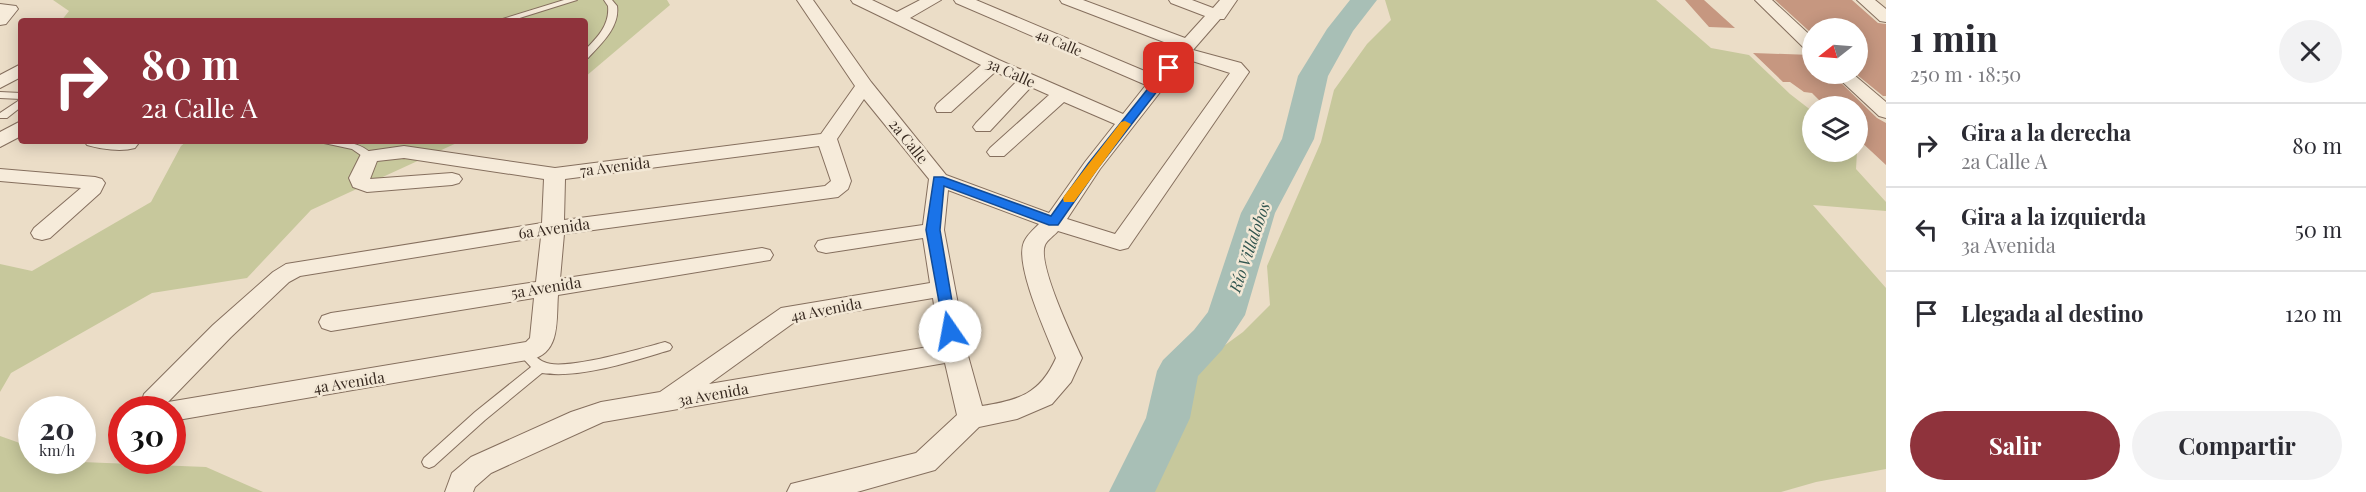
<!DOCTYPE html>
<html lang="es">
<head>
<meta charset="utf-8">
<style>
  :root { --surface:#fff; --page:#f2f2f3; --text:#2b2b33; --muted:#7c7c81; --line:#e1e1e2; --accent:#8f333c }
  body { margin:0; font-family:"Playfair Display",serif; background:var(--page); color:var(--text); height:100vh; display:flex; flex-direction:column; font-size:22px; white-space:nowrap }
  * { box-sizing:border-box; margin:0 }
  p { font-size:20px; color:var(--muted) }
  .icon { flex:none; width:33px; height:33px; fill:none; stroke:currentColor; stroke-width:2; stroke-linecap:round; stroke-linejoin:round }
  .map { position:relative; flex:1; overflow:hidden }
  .details { display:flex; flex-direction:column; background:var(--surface); width:480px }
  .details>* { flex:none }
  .hud { position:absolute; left:18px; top:18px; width:570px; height:126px; border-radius:6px; box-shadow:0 3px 15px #0003; background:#8f333c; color:#fff; overflow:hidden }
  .needle { width:39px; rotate:253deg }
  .tools { position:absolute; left:1802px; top:18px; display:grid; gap:12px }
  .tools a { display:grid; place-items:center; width:66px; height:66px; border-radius:50%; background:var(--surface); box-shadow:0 3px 15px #0003; font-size:30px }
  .speed { position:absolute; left:18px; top:396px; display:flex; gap:12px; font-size:30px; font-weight:700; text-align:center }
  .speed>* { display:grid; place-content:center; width:78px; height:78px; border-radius:50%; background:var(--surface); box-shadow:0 3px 15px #0003; line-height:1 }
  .speed small { font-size:15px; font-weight:400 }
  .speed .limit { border:9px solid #d22; background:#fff; color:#111 }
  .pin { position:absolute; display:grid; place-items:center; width:51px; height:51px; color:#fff; margin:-26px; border-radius:12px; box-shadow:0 3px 9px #0006 }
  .me { position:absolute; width:66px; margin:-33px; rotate:348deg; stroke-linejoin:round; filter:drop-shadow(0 0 4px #0008) }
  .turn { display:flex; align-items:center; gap:21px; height:126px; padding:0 24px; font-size:27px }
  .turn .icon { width:78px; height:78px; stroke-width:2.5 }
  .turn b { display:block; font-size:42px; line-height:51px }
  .round { display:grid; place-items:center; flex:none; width:63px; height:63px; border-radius:32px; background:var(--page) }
  .overview { display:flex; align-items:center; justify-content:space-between; height:102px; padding:0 24px }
  h1 { font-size:36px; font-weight:700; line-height:45px }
  .cta { display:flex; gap:12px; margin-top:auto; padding:12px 24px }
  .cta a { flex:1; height:69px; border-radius:36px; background:var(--accent); color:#fff; font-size:24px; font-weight:700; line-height:69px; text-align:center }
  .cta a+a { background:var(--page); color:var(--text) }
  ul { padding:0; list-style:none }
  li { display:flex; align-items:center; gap:18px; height:84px; padding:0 24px; border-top:2px solid var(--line) }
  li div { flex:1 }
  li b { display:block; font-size:22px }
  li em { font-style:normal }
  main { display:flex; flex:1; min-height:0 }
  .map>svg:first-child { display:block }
</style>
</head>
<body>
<main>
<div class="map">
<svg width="1886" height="492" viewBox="0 0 1886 492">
  <rect width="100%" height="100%" fill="#ebddc7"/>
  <path fill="#c7c89c" d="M53 0H667L670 5 585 77V21H61L69 11Z
    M1385 0H1656L1711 48 1749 55 1790 94 1812 111V152H1857L1856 169 1886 202V211L1813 205 1886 288V469L1816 482 1781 492H1153L1199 364 1243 332 1270 305 1267 266 1321 142 1334 90 1367 44 1391 20Z
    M187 141H461L311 210 247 278 152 293 11 373 0 392V264L32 271 151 202 181 146Z
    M0 436 31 447 32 460 206 467 263 492H0Z"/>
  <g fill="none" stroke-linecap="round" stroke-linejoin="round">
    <path fill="#a8bfb6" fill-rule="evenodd" d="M1350 0H1377L1353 31 1328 76 1314 139 1275 213 1245 315 1222 350 1198 376 1190 418 1155 492H1109L1146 418 1157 371 1163 360 1194 330 1208 312 1241 213 1282 139 1298 76 1327 29Z"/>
  </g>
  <path fill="#c69780" d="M1685 0H1704L1735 28 1709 27Z
    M1775 0H1852L1878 23 1886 24V96H1883L1856 74 1857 28H1812V31H1809Z
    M1753 53 1812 55V74H1832L1877 118 1886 123V165L1857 138V106H1838L1835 104 1822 103 1812 93 1804 92 1790 82H1783Z"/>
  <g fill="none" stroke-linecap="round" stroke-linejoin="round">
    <defs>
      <path id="service" d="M564 0H577L510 21H496Z
        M604 0H612L617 6C620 27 601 44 588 58L585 59V50C597 38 610 25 608 6Z
        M0 92 21 93V99L0 98Z
        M21 99V107L7 118H0V113Z
        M323 141C342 141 360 141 374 156L373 158H365L352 149 324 143Z
        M665 342 670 344 672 347 670 350C633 361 580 379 542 373L485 420 434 466 429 468 424 466 422 462 424 458 475 412 531 367 518 353 520 350H530C534 354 538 360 544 362 563 372 642 348 665 342Z"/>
      <path id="minor" d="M797 0H813L871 82 946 175 1049 213 1085 162 1115 124 1064 102 1004 156H990L987 152 990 148 1049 95 1031 87 990 131H976L973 127 976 123 1017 81 995 72 951 112H937L935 108 937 104 981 65 853 3 851 0H872L897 12 920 0H941L910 18 999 60 1123 114 1146 85 956 3 954 0H976L1154 75 1177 47 1062 3 1060 0H1083L1185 38 1205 16 1171 3 1169 0H1192L1213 8 1220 0H1237L1224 19H1220L1193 50 1241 63 1249 72 1128 248 1120 250 1058 231C1055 235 1047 240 1045 245 1037 263 1073 339 1082 358L1071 382 1052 404 1017 419 979 427 935 470 857 492H787L791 484 916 453 957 415 945 363 603 422 491 473 475 487 473 492H445L452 473 471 457 571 412 601 402 660 392 781 308 930 283 923 238 826 253 818 251 815 246 818 241 826 239 923 225 929 179 864 99 837 139 851 181 848 189 838 197 564 234 560 279 762 248 770 250 773 255 770 260 558 295C556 319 561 351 533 359L172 421V410H139L144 394 213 325 273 272 286 264 542 223 544 179 404 158 377 161 370 179 452 173 459 175 462 179 459 183 452 185 367 192 353 187 349 178 362 152 404 146 555 168 821 134 855 86ZM1186 59 1230 73 1115 234 1067 219 1100 169ZM819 146 831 181 825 186 564 220 565 179ZM948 190 1039 224C1034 229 1027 235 1024 242 1014 264 1047 335 1056 358 1040 394 1019 400 982 406L967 352 944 230ZM541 237 536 282 331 313 322 316 319 322 322 328 331 331 534 298 530 338 526 342 168 402 231 337 289 282 300 276ZM933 298 940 345 709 384 796 321Z
        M1755 0H1772L1812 37V51L1806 50Z
        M1857 0H1875L1886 9V22L1880 21Z
        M0 4 16 6 18 9 6 24 0 25Z
        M21 64V77L0 88V75Z
        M1834 74H1853L1886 102V118L1879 116Z
        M21 121V136L0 147V132Z
        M84 141H136L138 144 135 148C121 152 101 149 87 145Z
        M0 169 95 177 102 179 105 183 100 193 50 238 42 240 34 238 31 233 34 228 81 188 0 181Z"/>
    </defs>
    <use href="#service" stroke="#856f5e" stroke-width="2"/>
    <use href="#minor" stroke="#856f5e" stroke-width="2"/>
    <use href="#service" fill="#f6ebda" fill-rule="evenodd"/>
    <use href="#minor" fill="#f6ebda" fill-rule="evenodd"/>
  </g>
  <path fill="#1a73e8" stroke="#114b97" stroke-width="1.5" d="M1169 65 1175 68 1097 169 1058 225H1049L944 186 940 230 957 331 955 335H945L926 230 934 177H943L1051 216 1088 164 1166 66Z"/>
  <path fill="#f59e0b" d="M1125 121 1131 124 1074 202H1064L1063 199 1064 196 1121 122Z"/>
  <g text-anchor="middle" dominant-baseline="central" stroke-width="5" stroke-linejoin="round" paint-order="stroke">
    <g font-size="14" fill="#372920" stroke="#f3e8d6">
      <text transform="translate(1059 42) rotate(23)">4a Calle</text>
    </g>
    <g font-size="15" fill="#372920" stroke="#f3e8d6">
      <text transform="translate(1011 72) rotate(24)">3a Calle</text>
      <text transform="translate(909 141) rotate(51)">2a Calle</text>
      <text transform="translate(615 166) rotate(-7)">7a Avenida</text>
      <text transform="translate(554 228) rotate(-8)">6a Avenida</text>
      <text transform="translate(546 287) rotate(-9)">5a Avenida</text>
      <text transform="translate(826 309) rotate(-11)">4a Avenida</text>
      <text transform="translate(349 382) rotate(-9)">4a Avenida</text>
      <text transform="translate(713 394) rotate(-10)">3a Avenida</text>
    </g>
    <g font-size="16" font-style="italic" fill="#31554f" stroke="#f3e8d6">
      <text transform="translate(1249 247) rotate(-71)">Río Villalobos</text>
    </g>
  </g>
</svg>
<div class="tools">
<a><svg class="needle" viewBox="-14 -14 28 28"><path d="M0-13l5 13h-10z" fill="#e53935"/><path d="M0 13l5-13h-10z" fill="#7c7c81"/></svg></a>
<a><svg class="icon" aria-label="layers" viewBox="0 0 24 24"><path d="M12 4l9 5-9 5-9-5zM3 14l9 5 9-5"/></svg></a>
</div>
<div class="speed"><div>20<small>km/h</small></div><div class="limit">30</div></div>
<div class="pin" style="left:1169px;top:68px;background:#d93025"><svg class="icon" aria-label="arrive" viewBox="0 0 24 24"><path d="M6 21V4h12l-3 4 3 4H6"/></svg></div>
<svg class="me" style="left:950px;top:331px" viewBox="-20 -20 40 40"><circle r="19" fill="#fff"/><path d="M0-13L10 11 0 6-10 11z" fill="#1a73e8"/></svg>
<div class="hud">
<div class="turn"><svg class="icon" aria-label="right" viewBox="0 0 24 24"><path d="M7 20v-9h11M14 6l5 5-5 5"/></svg><div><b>80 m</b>2a Calle A</div></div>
</div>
</div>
<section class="details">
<div class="overview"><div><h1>1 min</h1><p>250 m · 18:50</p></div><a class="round"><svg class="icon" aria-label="close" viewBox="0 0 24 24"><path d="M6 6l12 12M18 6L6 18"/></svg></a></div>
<ul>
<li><svg class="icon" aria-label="right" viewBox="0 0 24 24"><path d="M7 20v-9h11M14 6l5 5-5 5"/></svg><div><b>Gira a la derecha</b><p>2a Calle A</p></div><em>80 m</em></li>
<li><svg class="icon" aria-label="left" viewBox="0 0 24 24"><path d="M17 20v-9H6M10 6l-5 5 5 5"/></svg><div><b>Gira a la izquierda</b><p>3a Avenida</p></div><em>50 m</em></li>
<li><svg class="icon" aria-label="arrive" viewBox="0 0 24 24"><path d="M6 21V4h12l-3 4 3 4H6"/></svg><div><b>Llegada al destino</b></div><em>120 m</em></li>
</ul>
<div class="cta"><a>Salir</a><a>Compartir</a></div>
</section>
</main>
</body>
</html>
